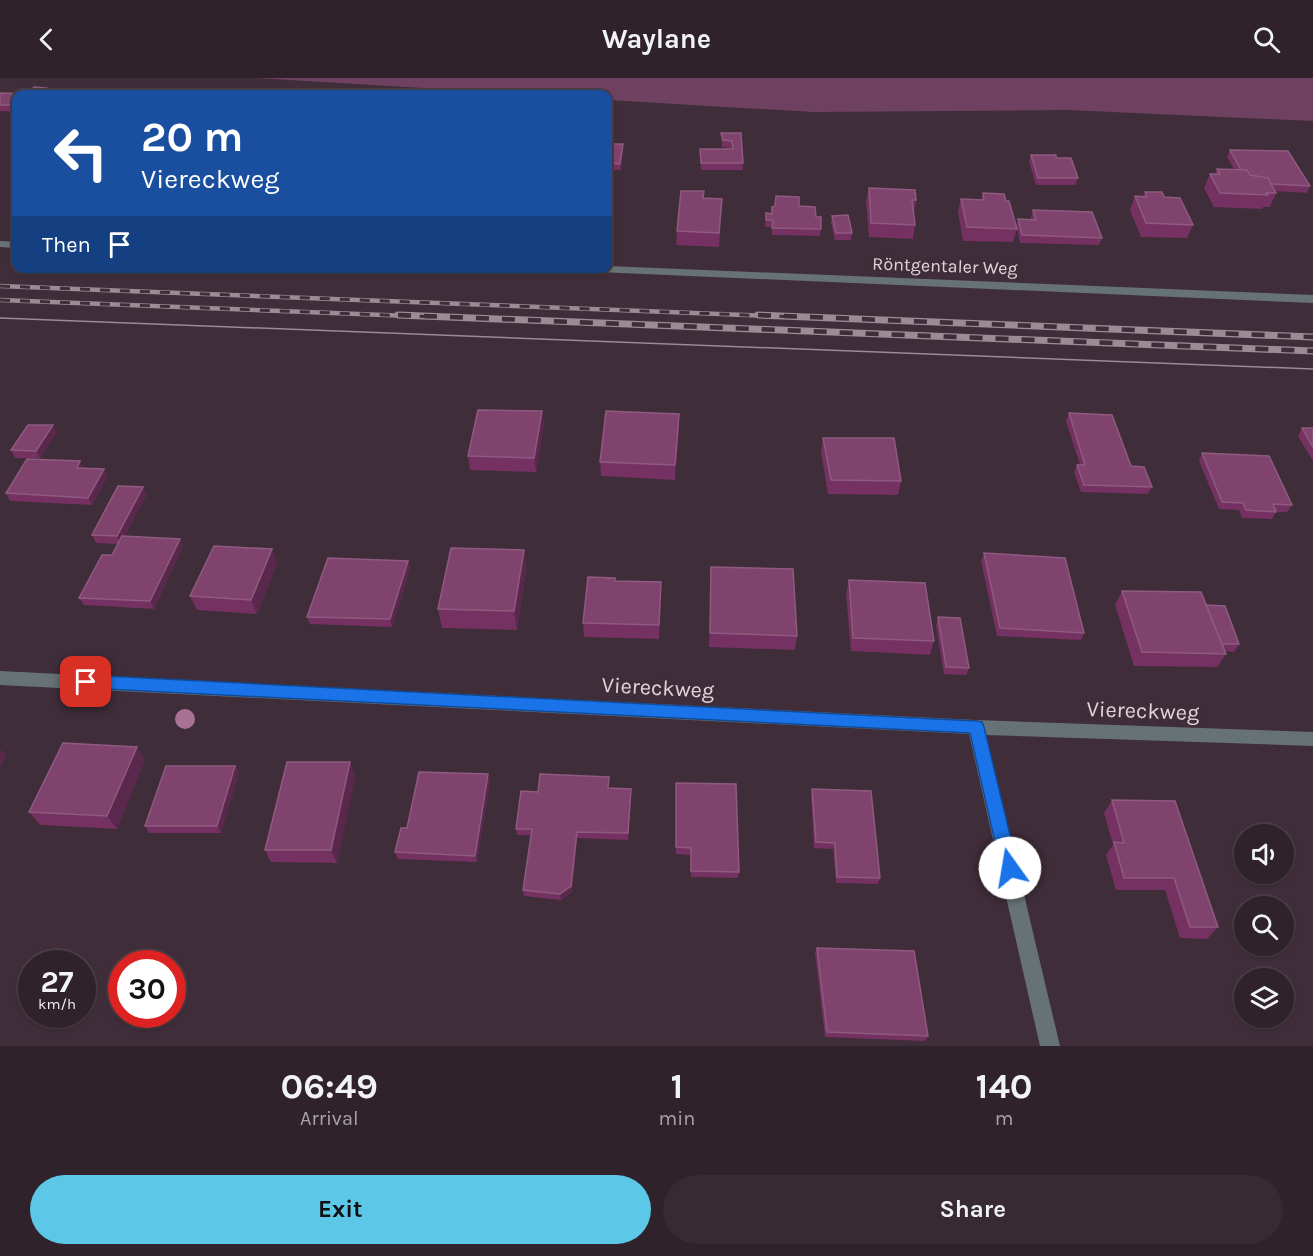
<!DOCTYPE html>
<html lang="en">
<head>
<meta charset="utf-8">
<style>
  :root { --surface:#2f222b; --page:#372a33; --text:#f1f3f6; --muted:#a7a4a9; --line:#4a3f47; --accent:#5cc7e7 }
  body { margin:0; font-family:Karla,sans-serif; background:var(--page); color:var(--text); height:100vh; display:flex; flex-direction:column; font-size:22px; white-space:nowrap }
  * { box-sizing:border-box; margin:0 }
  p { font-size:20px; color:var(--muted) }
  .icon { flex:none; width:33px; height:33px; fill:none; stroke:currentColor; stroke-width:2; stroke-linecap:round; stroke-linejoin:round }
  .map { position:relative; height:968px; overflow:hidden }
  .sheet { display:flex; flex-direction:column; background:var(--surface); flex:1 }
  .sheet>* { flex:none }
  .hud { position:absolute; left:12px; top:12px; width:600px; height:183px; border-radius:12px; box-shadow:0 2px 4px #0004,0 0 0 2px var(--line); background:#1a4fa0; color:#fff; overflow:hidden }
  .controls { position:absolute; left:1234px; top:746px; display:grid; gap:12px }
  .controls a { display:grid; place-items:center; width:60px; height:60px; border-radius:50%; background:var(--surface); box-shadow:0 2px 4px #0004,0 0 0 2px var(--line); font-size:30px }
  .speed { position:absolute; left:18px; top:872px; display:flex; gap:12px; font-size:30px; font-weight:700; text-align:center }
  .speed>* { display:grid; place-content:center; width:78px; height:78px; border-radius:50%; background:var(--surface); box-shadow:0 2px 4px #0004,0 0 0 2px var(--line); line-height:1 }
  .speed small { font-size:15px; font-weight:400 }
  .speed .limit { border:9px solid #d22; background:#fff; color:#111 }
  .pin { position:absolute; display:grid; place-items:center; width:51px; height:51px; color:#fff; margin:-26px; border-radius:12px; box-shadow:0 3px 9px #0006 }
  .me { position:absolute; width:66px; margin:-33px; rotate:347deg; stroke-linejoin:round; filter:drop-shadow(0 0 4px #0008) }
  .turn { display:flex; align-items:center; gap:21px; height:126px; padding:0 30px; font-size:27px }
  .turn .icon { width:78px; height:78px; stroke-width:2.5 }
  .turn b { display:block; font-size:42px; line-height:51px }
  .then { display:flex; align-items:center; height:57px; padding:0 30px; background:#0003; gap:12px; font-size:22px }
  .eta { display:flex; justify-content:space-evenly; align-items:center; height:102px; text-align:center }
  .eta b { font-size:36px; font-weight:700; line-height:42px }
  .cta { display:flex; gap:12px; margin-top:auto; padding:12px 30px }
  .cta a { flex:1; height:69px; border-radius:36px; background:var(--accent); color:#111; font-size:24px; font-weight:700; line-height:69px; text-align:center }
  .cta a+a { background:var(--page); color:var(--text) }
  header { display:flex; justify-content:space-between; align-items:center; height:78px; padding:0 30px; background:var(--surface); font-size:27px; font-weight:700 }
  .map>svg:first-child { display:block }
</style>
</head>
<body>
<header><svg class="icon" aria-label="back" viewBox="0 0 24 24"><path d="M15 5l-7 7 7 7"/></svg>Waylane<svg class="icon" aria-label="search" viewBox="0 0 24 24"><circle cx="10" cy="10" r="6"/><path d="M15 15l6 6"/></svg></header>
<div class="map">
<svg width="1313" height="968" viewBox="0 0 1313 968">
  <rect width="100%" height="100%" fill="#3f2d39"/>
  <path fill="#6f4160" d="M257 0H1313V43L1068 32 813 34 608 22V16H523Z"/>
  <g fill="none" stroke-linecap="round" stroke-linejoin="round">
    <path fill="#677276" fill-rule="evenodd" d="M0 163 16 164V170L0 169Z
      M608 188 1313 217V225L575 193 570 190H608Z
      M0 593 976 642 1313 654V668L986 657 1060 968H1040L969 656 0 607Z"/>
    <path stroke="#9a8b95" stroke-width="1.5" d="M0 240 1313 291"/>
    <defs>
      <path id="rail-far1" d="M0 208 797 239
        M0 222 436 239"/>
      <path id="rail" d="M398 237 1313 273
        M758 237 1313 259"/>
    </defs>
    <use href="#rail-far1" stroke="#9a8b95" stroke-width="4.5"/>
    <use href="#rail" stroke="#9a8b95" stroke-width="7"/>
    <use href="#rail-far1" stroke="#3f2d39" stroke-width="3" stroke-dasharray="10" stroke-linecap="butt"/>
    <use href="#rail" stroke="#3f2d39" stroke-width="4.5" stroke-dasharray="13" stroke-linecap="butt"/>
  </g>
  <circle fill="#a87295" cx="185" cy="641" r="10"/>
  <path fill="#743161" d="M0 15 48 16H16V34L0 33Z
    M721 55H741L743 92H701L700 71H732V70L722 69Z
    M608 66H623L621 92H608Z
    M1230 72 1310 108 1307 115 1275 113 1276 115 1270 129H1263L1262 131 1214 129 1204 110 1210 96H1215L1217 91H1234L1227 79Z
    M1031 77 1056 80 1078 100 1075 107H1036L1029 83Z
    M869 110 916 122 914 136 915 147 913 161 869 159 866 123Z
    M1145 114 1164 119 1193 147 1187 160 1141 159 1130 132 1135 118H1143Z
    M983 115 1006 123 1016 148 1018 141H1031V139L1033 132 1102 160 1099 167 1020 165 1017 151 1013 164 963 163 958 134 961 121 981 122Z
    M776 118 799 128 816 139 821 151 820 158 772 157V149H765L766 135H771L772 129 775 128Z
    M703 120 721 134 719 169 676 167 677 153Z
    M832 138 852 155 851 162H835L831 145Z
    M1069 335 1131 388 1152 409 1148 416 1081 414 1074 394 1077 387H1080L1066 343Z
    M544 347 536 394 470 392 468 378Z
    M1302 350H1313V383L1298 358Z
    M679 351 675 402 601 398 600 384Z
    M57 354 40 380H15L11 372Z
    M823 360 901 403 898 417 828 416 821 374Z
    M1202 375 1292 427 1287 434H1276L1272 441 1242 440 1239 432 1219 431 1199 383Z
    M84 390 108 398 92 427 10 423 6 415Z
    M147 416 124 458 183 468 154 531 84 527 79 520 112 477 118 466 96 465 92 457Z
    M524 472 526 492 517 552 442 550 438 531Z
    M984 475 1084 555 1081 562 997 558 981 483Z
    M408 483 410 491 392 549 310 546 307 539Z
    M277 485 257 536 197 532 190 518Z
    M711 489 797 558 795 572 709 569Z
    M849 502 934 563 930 577 851 573 846 516Z
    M615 503 661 504 659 561 584 559 583 545Z
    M1122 513 1206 527 1239 566 1234 574 1225 573 1226 576 1217 589 1134 588 1115 527Z
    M938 539 969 590 966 597 944 596 936 547Z
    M145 682 117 751 40 747 29 734Z
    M350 684 355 698 337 785 271 784 265 772Z
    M235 688 239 695 221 755H149L145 748Z
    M490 703 477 784 398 781 395 774 407 750Z
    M609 705V710L631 718 628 762 577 760 572 814 561 822 524 818 523 812 531 757H517L516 751 538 714Z
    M676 705 739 794 738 800 691 799 690 777 676 776Z
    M812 711 880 800 878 806 836 805 833 771 814 770 811 718Z
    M1112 722 1218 849 1207 861 1180 860 1165 812H1116L1106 777 1113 767 1104 735Z
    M817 870 928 958 925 963 825 959 815 875Z"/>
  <path fill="#5a284c" d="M46 10 48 16H39Z
    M623 66V73L621 92 620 86Z
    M542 333 544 347 536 394 534 380Z
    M679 336V351L675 402V387Z
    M53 347 57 354 40 380 36 373Z
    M80 383 84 390H77Z
    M104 391 108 398 92 427 88 420Z
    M143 409 147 416 121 466 117 458Z
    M180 461 183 468 154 531 150 523Z
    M272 471 277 485 257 536 251 522Z
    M524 472 526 492 517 552 514 533Z
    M408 483 410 491 392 549 390 541Z
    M137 669 145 682 117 751 107 738Z
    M1 671 6 678 0 690V673Z
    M350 684 355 698 337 785 331 772Z
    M235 688 239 695 221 755 217 748Z
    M488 696 490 703 477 784 475 778Z
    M631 711V718L628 762V755Z
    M577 754V760L572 814 561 822 560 816Z"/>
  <path fill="#80436e" stroke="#8f5a7f" stroke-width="1.5" d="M34 9 46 10 39 16H16V27H0V15L27 16Z
    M721 55H741L743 85H701L700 71H733L732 63 723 62Z
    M608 66H623L620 86 608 85Z
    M1230 72 1288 73 1310 108 1271 106 1268 100 1250 97 1247 92H1241Z
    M1031 77H1056V80H1071L1078 100H1038Z
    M1217 91 1247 92 1250 97 1268 100 1276 115H1266L1268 117 1220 115 1210 96H1220Z
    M869 110 915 112 916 122H912L915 147 871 145Z
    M681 113H704L703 120 722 121 719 155 677 153Z
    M1145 114H1162L1164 119 1180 120 1193 147 1146 145 1135 118 1147 119Z
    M983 115 1004 116 1006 123H1009L1017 151 967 149 961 121 984 122Z
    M776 118 799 119V128L815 129 816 139H821V151L772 150 773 142H766V135L772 136V129L775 128Z
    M1033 132 1092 134 1102 160 1022 157 1018 141 1036 142Z
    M848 137 852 155H836L832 138Z
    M478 332 542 333 534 380 468 378Z
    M606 333 679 336 675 387 600 384Z
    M1069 335 1112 337 1131 388 1144 389 1152 409 1084 407 1077 387H1085Z
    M28 347H53L36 373 11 372Z
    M1302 350H1313V369Z
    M823 360H894L901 403 831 402Z
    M1202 375 1269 378 1292 427 1273 426 1276 434 1246 432 1243 425 1222 424Z
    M27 381 80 383 77 390 104 391 88 420 6 415Z
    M118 408 143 409 117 458 92 457Z
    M122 458 180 461 150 523 79 520 102 477H112Z
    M214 468 272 471 251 522 190 518Z
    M451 470 524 472 514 533 438 531Z
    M984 475 1065 480 1084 555 1000 550Z
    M328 480 408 483 390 541 307 539Z
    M711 489 793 491 797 558 710 555Z
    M588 499 615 500V503L661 504 659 547 583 545Z
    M849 502 925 505 934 563 853 560Z
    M1122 513 1201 514 1226 576 1142 574Z
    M1206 527 1225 528 1239 566H1222Z
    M938 539 960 540 969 590 946 589Z
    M63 665 137 669 107 738 29 734Z
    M287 684H350L331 772H265Z
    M166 688H235L217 748H145Z
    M419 694 488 696 475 778 395 774 401 750H407Z
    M540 696 609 699 608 710 631 711 628 755 577 754 571 808 560 816 523 812 532 751H516L521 713 538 714Z
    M676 705 736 706 739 794 691 793V770L676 769Z
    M812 711 871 713 880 800 837 799 835 765 816 764Z
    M1112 722 1175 723 1218 849H1190L1174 800H1124L1114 764 1124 765Z
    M817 870 914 873 928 958 827 954Z"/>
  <path fill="#1a73e8" stroke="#114b97" stroke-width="1.5" d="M86 597 976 643 982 644 984 649 1018 790 1016 795 1010 798 1003 795 1001 790 970 655 86 610 80 608 78 604 80 599Z"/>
  <g text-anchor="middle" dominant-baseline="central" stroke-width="4.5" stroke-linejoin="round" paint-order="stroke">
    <g font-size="18" fill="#e0d4db" stroke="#3f2d39">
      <text transform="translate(945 188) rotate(2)">Röntgentaler Weg</text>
    </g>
    <g font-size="22" fill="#e0d4db" stroke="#3f2d39">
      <text transform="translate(658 610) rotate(3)">Viereckweg</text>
      <text transform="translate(1143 633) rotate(2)">Viereckweg</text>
    </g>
  </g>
</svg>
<div class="controls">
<a><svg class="icon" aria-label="sound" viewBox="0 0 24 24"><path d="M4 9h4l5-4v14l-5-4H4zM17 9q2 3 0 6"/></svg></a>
<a><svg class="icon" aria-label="search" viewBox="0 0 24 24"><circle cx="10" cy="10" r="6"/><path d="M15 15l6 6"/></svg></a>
<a><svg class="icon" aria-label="layers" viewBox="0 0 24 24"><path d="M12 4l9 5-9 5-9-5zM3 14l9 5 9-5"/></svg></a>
</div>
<div class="speed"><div>27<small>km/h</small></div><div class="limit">30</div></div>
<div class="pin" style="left:86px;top:604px;background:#d93025"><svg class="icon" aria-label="arrive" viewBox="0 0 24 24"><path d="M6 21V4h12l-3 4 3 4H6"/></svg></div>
<svg class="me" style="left:1010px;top:790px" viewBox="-20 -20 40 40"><circle r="19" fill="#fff"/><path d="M0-13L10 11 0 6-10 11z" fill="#1a73e8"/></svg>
<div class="hud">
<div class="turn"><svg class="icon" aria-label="left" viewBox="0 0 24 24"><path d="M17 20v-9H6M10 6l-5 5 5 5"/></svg><div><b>20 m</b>Viereckweg</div></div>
<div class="then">Then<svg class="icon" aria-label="arrive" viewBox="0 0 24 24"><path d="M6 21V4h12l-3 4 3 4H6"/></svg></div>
</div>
</div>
<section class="sheet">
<div class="eta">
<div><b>06:49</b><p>Arrival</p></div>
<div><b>1</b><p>min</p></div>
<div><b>140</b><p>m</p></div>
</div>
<div class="cta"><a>Exit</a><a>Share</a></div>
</section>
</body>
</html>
